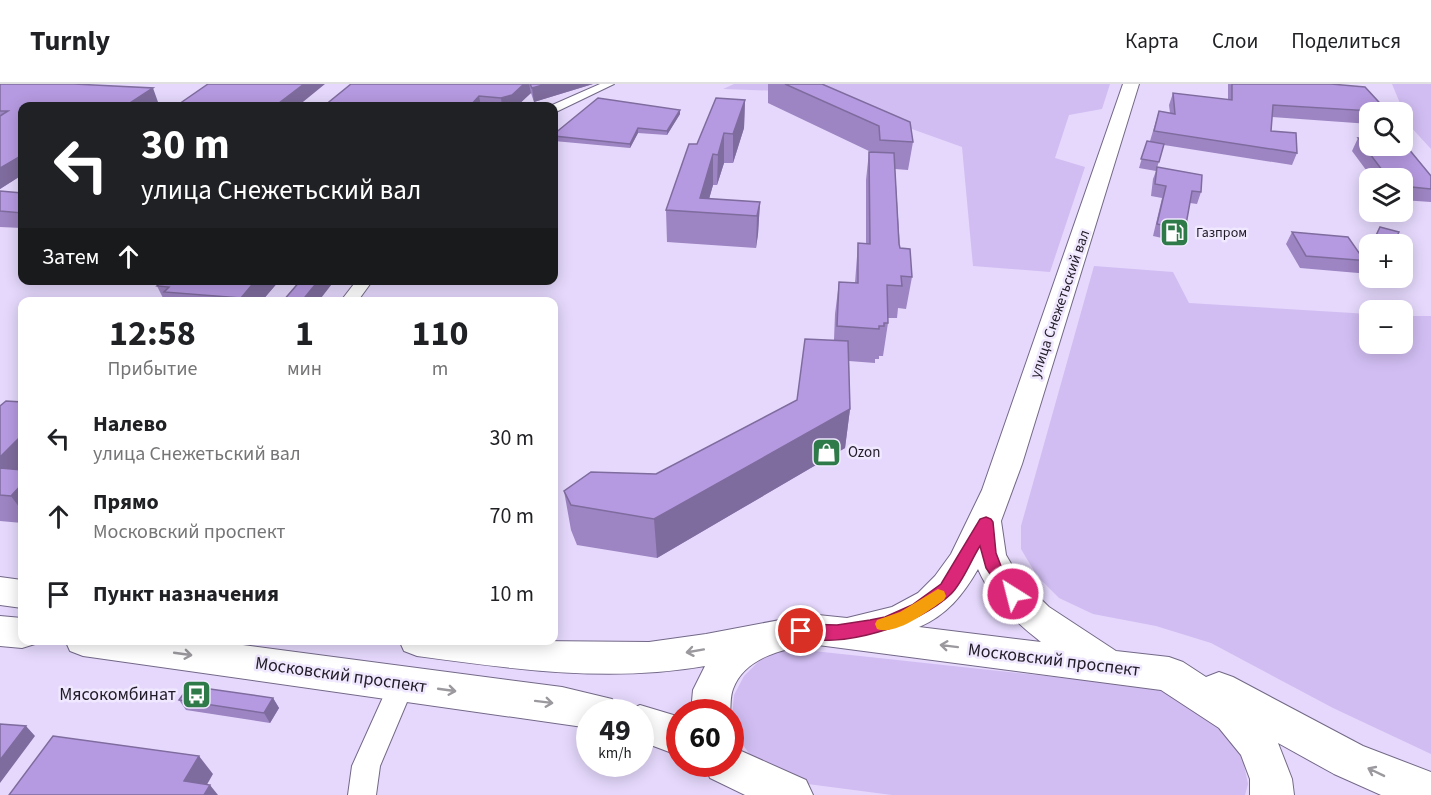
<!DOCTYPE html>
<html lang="ru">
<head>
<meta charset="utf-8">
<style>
  :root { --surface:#fff; --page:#f2f2f2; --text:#202124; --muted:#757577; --line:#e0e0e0 }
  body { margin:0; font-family:"Source Sans 3",sans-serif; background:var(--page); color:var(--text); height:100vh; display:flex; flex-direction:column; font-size:22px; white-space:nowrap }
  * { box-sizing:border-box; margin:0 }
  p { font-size:20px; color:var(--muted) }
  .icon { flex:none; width:33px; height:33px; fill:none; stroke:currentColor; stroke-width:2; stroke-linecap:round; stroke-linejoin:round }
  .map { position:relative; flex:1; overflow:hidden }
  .sheet { position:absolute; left:18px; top:213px; width:540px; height:348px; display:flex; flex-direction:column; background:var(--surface); border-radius:12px; box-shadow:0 3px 15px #0003 }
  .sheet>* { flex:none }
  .top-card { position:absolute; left:18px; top:18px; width:540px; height:183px; border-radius:12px; box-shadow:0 3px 15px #0003; background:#202124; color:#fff; overflow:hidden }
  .buttons { position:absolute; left:1359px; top:18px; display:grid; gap:12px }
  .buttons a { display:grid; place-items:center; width:54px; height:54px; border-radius:12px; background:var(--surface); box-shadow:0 3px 15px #0003; font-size:30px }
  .speed { position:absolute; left:576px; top:615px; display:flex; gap:12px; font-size:30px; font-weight:700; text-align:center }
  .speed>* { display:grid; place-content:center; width:78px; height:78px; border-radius:50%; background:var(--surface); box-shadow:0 3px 15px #0003; line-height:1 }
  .speed small { font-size:15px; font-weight:400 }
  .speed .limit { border:9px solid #d22; background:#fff; color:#111 }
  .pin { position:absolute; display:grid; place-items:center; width:51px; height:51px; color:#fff; margin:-26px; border:3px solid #fff; border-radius:50%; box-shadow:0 2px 6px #0007 }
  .me { position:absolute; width:66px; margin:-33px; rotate:324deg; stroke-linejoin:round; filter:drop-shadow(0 0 4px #0008) }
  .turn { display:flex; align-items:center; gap:21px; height:126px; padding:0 24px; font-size:27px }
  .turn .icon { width:78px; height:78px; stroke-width:2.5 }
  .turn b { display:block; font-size:42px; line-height:51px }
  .then { display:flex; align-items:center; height:57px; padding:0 24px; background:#0003; gap:12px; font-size:22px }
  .eta { display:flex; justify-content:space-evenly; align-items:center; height:102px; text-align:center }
  .eta b { font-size:36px; font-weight:700; line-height:42px }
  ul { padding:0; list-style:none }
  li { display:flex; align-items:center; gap:18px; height:78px; padding:0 24px }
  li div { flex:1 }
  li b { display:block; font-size:22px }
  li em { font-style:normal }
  header { display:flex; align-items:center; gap:36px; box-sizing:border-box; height:84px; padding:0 30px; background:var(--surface); border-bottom:2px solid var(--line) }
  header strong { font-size:28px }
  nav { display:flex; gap:33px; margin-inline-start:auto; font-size:21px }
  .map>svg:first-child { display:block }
</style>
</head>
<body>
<header>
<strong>Turnly</strong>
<nav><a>Карта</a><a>Слои</a><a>Поделиться</a></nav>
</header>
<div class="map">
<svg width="1431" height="711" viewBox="0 0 1431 711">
  <rect width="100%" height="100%" fill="#e5d8fc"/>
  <path fill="#d1bdf2" d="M734 0H1110L1102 25 1069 31 1055 74 1085 83 1050 188 973 182 962 63 809 8 723 5Z
    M1392 0H1431V65L1409 41Z
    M1094 182 1173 188 1189 219 1369 230 1370 260H1402L1403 232H1431V670L1333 624 1211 559 1156 542 1093 530 1059 514 1037 492 1021 465V442Z
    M795 565 1159 604 1185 614 1230 652 1243 676 1248 700 1245 711H892L800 699 753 675 738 654 732 633 734 611 744 592 759 577 779 567Z"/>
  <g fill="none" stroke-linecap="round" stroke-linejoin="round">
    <defs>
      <path id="street" d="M600 0H614L558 27 554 28V22H550Z
        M357 196H373L357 218H340Z
        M402 588 411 591 415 599 380 682 376 711H348L352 682 393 591Z"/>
      <path id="primary" d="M1123 0H1139L1022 380 1001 437 1006 471 1020 495 1049 523 1116 567 1169 573 1183 578 1206 593 1219 588 1233 593 1363 662 1431 688V711H1381L1334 690 1278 659 1292 695 1294 711H1250V695L1241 671 1219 644 1161 606 818 561C788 563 745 572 733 605 730 613 731 621 730 629L691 628 693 606 705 582C608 599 513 585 417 572L404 567 399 556 649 558 706 550 801 532 818 531 847 534 892 523 918 509 935 492 951 470 982 406ZM978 485C991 515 1015 538 1041 558L919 543C947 531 963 511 978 485Z
        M0 493 22 496V524L0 521Z
        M0 532 22 534V556H37L35 560 22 564 0 562Z
        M65 556H205L562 603 612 615 618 628H590V644L83 572 70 567Z
        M640 621 680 633V672L640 657V628H625Z
        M730 662 806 696 813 711H745L710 694 704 680H730Z"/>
    </defs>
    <use href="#street" stroke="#736887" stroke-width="2"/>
    <use href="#primary" stroke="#736887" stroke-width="2"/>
    <use href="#street" fill="#fff" fill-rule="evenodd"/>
    <use href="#primary" fill="#fff" fill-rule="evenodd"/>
  </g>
  <path fill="#9d84c2" d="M0 0H90L89 1 158 18 155 20 176 22H298H22V91L0 105Z
    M351 0H593L534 18 531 9 517 22H324Z
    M768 0H822L913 58 908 86 895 85 900 164 912 193 906 225 898 224 897 234H888V239L883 272H879V275H875V279L849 277 850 325 845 364 657 474 577 461 571 446 564 407 656 390 797 316 834 256 835 230 839 198 855 199 858 159 866 160V96L869 68H871L768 19Z
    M1228 0H1331L1388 28H1370V40L1272 33 1271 47 1297 69 1292 81 1164 61 1157 84 1201 108 1197 120 1190 119 1185 146 1180 158 1153 152 1162 114 1151 112 1153 95 1156 87 1139 84 1147 57H1150L1159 27 1170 29 1169 21 1173 9 1228 16Z
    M745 16 744 44 733 79H724L717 101H713L709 115 760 118 758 150 756 164 667 158 666 126 697 60Z
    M680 30 667 51 638 49 630 64 554 57V50Z
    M1358 54 1431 92V118L1402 116V94H1372L1352 67Z
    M0 107 22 109V144L0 143Z
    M1292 148 1363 176 1370 164V190L1300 184 1286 160Z
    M279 197 261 218H165L157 202Z
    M22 318V439L0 437V322Z
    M273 614 279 624 270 639 186 626 179 616Z"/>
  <path fill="#7f6c9e" d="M304 0H325L298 22H275Z
    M524 0H529L531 9 517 22H502L501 14Z
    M546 0H593L534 18 532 4Z
    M153 4 158 18 152 22 130 19Z
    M479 12 481 22H470Z
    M745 16 744 44 733 79V50Z
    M680 26V30L667 51V47Z
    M638 44V49L630 64V60Z
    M724 49V79L717 101 718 71Z
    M713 70V101L705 129 700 114Z
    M19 73 22 80V91L0 105V84Z
    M760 118 758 150 756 164 757 132Z
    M256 196 279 197 261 218H242L241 214Z
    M319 196H335L318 218H301Z
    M850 325 845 364 657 474 654 435Z
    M22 351V399L0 397V373Z
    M22 400V427L11 412Z
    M273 614 279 624 270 639 264 629Z
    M26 642 35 652 0 699V676Z
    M199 672 213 690 201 711 184 697Z
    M210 701 218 711H204Z"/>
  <path fill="#b69ae1" stroke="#7f6c9e" stroke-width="1.5" d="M0 0H74L153 4 130 19 176 22 208 0H304L275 22H22V73H19L0 84V32L8 27H0Z
    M351 0H524L512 11 501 14 479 12 470 22H324Z
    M530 0H546L532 4Z
    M785 0H822L910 38 913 58 880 56 879 42Z
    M1232 0H1331L1365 3 1388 28 1273 21 1271 47 1296 49 1297 69 1154 47 1159 27 1175 30 1173 9 1232 16Z
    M598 14 680 26 667 47 638 44 630 60 554 52V50Z
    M716 14 745 16 733 50 724 49 718 71 713 70 700 114 760 118 757 132 666 126 689 60H697Z
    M1358 54 1370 55V62H1402V58H1403L1431 92V105L1402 102V94H1388Z
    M1147 57 1164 60 1159 78 1141 75Z
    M869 68 894 69 899 160 900 164 910 165 912 193 901 192 902 202 887 201 888 239H884V242H879V245L837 242 839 198 858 199V159L870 160Z
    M1157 83 1202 91 1201 108 1192 107 1185 146 1157 140 1166 102 1155 100Z
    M0 107 22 109V129L0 127Z
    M1380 143 1399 148 1393 160H1372Z
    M1292 148 1348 153 1364 176 1370 165V177L1306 172Z
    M163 196H256L241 214 164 208 169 203 157 202Z
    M301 196H319L301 218H269L271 216 283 217Z
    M805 255 848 257 850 325 654 435 571 421 564 407 591 388 656 390 797 316Z
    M6 317 22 318V351L0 373V322Z
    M0 384 22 386V400L11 412 0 411Z
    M189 602 273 614 264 629 179 616Z
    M0 640 26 642 0 676Z
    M53 652 199 672 184 697 210 701 204 711H9Z"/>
  <defs><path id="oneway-shaft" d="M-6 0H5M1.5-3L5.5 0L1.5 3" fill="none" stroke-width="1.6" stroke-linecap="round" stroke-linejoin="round" transform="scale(1.5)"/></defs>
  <g stroke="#9b989e">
    <use href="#oneway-shaft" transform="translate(949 562) rotate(-173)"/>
    <use href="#oneway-shaft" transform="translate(695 567) rotate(170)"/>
    <use href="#oneway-shaft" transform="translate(183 570) rotate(8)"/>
    <use href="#oneway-shaft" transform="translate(447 606) rotate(8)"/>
    <use href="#oneway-shaft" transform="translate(544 618) rotate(7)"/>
    <use href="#oneway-shaft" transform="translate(1376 688) rotate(-154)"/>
  </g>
  <path fill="#db2777" stroke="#8e194d" stroke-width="1.5" d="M986 433 991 435 993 438 996 469 1001 482 1021 510 1018 515 1013 516 1007 515 986 484 980 462C971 476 963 498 951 510 919 541 839 567 795 552L793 547 795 542 801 540 837 541 870 536 885 533 912 521 941 500 980 435Z"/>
  <path fill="#f59e0b" d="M938 505 944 507 946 512 944 516C928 527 896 552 877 545L875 540 877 536 900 528Z"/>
  <defs>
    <symbol id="fuel-square" viewBox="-11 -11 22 22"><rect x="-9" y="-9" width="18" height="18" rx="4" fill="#2e7a49" stroke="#f0e8fe"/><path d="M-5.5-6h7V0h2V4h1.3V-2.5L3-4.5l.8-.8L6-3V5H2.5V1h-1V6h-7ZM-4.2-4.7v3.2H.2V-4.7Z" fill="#fff"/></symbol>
    <symbol id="shop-square" viewBox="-11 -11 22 22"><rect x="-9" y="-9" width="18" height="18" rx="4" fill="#2e7a49" stroke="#f0e8fe"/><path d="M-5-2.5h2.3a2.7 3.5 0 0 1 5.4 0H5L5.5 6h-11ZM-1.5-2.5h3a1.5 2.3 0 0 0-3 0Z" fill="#fff"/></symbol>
    <symbol id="bus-square" viewBox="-11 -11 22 22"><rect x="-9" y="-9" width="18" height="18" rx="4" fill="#2e7a49" stroke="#f0e8fe"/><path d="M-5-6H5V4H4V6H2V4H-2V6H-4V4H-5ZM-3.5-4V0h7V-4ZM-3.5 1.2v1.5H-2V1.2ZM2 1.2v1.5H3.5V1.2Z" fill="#fff"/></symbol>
  </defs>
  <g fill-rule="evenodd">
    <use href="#fuel-square" x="1158" y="132" width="33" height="33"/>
    <use href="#shop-square" x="810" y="352" width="33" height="33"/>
    <use href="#bus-square" x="180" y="594" width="33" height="33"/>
  </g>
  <g text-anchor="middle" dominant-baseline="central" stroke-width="5" stroke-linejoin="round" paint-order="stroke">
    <g font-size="14" fill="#201b27" stroke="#f0e8fe" text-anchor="start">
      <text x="1196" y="149">Газпром</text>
    </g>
    <g font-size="15" fill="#201b27" stroke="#f0e8fe">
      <text transform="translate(1060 220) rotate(-71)">улица Снежетьский вал</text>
    </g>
    <g font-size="15" fill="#201b27" stroke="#f0e8fe" text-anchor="start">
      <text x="848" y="368">Ozon</text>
    </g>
    <g font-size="18" fill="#201b27" stroke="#f0e8fe">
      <text transform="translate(1054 576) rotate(7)">Московский проспект</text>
      <text transform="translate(341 591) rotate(8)">Московский проспект</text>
    </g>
    <g font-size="18" fill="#201b27" stroke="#f0e8fe" text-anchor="end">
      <text x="176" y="610">Мясокомбинат</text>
    </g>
  </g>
</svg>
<div class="buttons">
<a><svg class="icon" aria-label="search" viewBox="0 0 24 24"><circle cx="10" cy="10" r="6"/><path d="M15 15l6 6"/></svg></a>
<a><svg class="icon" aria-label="layers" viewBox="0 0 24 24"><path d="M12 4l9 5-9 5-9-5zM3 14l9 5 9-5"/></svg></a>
<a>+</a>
<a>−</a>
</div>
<div class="speed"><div>49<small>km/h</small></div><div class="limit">60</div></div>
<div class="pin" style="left:801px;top:547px;background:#d93025"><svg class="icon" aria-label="arrive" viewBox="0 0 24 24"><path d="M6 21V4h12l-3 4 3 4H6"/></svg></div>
<svg class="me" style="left:1013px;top:510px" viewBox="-20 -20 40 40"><circle r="17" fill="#db2777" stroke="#fff" stroke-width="3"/><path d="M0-11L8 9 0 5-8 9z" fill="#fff"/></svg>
<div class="top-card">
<div class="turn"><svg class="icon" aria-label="left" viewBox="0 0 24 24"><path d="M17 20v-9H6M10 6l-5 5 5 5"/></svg><div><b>30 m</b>улица Снежетьский вал</div></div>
<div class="then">Затем<svg class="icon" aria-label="ahead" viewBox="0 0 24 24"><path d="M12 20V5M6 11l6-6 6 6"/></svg></div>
</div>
<section class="sheet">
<div class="eta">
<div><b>12:58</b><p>Прибытие</p></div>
<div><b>1</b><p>мин</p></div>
<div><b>110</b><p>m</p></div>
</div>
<ul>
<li><svg class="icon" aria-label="left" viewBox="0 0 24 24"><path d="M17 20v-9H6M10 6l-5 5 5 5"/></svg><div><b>Налево</b><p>улица Снежетьский вал</p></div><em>30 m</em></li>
<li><svg class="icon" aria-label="ahead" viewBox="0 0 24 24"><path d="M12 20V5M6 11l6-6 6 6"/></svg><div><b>Прямо</b><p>Московский проспект</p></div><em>70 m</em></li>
<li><svg class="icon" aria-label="arrive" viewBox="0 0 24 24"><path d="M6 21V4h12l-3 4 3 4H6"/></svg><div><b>Пункт назначения</b></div><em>10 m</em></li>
</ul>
</section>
</div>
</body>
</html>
